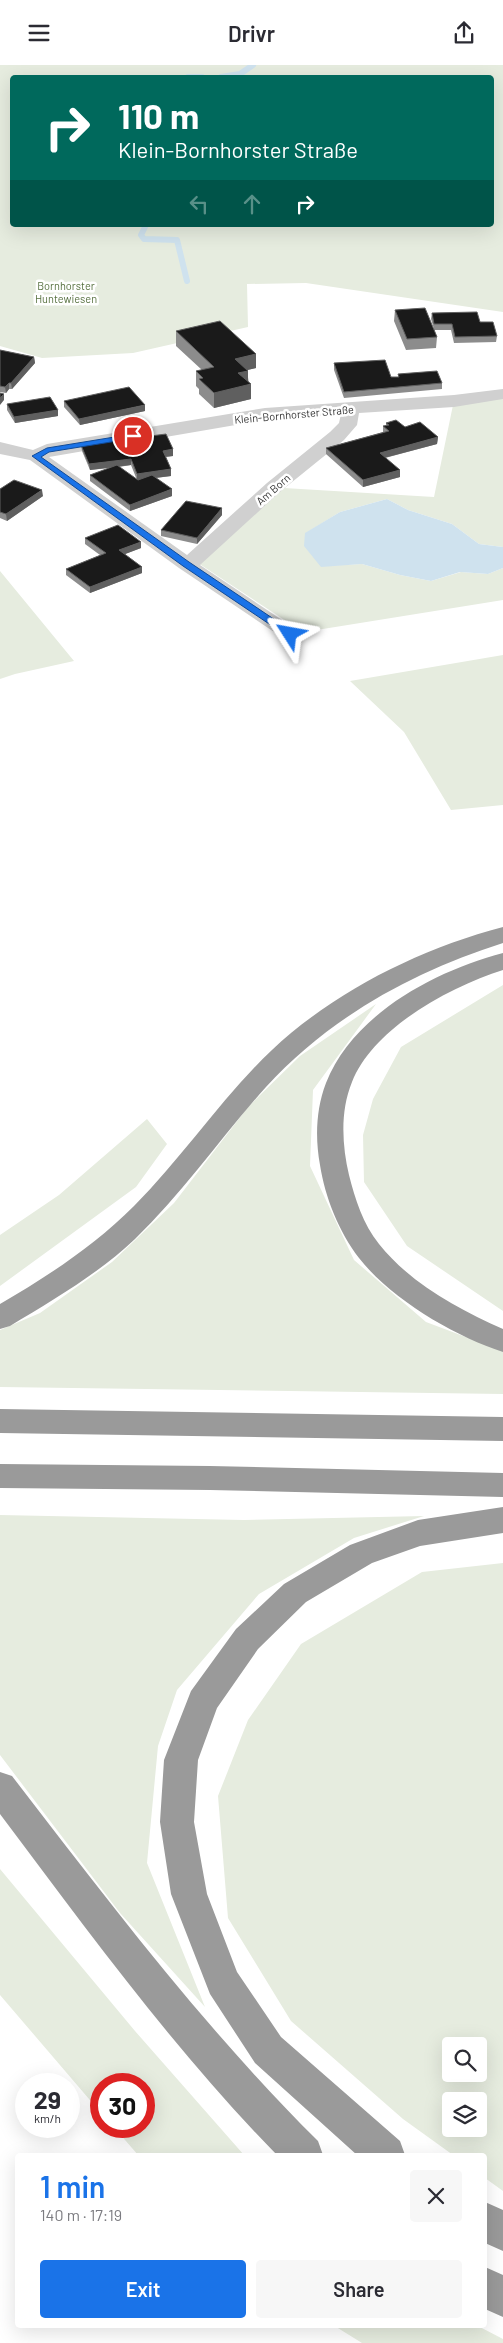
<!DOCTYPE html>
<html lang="en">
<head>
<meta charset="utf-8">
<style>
  :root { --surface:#fff; --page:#f7f7f7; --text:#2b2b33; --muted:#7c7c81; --accent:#1a73e8 }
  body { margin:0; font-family:Barlow,sans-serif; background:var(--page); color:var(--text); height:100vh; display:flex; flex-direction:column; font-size:19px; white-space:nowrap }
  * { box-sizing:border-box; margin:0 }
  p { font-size:16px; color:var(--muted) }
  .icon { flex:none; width:28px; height:28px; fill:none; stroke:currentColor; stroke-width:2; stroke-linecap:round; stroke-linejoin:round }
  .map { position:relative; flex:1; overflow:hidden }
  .details { position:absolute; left:15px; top:2088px; width:472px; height:175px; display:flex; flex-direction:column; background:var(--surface); border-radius:5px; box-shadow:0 5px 20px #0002 }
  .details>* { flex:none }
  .top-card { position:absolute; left:10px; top:10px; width:484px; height:152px; border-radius:5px; box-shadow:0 5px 20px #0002; background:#00695c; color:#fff; overflow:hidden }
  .tools { position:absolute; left:442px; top:1972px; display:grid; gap:10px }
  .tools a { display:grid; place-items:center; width:45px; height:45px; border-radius:5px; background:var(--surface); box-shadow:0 5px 20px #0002; font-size:25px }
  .speed { position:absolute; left:15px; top:2008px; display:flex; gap:10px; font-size:25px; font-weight:700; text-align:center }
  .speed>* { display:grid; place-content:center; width:65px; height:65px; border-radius:50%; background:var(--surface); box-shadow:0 5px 20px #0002; line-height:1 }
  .speed small { font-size:12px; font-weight:400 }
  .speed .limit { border:8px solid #d22; background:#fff; color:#111 }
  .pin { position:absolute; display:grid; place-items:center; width:42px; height:42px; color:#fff; margin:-21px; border:2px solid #fff; border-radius:50%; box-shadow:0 1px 5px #0007 }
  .me { position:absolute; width:55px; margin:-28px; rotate:304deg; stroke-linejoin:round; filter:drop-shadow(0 0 4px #0008) }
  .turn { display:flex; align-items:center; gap:18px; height:105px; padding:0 25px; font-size:22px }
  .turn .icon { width:65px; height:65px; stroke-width:2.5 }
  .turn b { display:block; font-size:35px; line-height:42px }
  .lanes { display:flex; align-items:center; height:48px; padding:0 25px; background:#0003; justify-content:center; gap:25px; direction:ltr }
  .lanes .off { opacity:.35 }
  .round { display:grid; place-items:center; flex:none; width:52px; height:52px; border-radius:5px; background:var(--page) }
  .head { display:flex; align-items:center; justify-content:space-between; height:85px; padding:0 25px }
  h1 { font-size:30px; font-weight:600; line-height:38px; color:var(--accent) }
  .button { display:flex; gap:10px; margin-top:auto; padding:10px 25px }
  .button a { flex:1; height:58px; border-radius:5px; background:var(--accent); color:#fff; font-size:20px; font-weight:600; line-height:58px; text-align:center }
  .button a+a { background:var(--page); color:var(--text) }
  header { display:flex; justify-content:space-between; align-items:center; height:65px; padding:0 25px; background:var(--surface); font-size:22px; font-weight:600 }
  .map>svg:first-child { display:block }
</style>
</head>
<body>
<header><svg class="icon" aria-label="menu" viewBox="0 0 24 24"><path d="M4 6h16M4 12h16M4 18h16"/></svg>Drivr<svg class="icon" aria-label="share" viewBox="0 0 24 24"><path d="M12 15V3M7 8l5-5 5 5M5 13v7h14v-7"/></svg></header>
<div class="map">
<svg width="503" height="2278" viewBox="0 0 503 2278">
  <rect width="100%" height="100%" fill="#fff"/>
  <path fill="#e6ecdf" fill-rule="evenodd" d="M0 0H503V247L306 218 247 219 248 262 133 288 42 293 0 281ZM12 12H491V160H12Z
    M503 333V482L479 479 452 459 408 445 387 434 340 447 306 468 321 501 362 499 400 510 431 516 461 507 488 509 503 503V535L298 568 289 558 198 498 284 423 434 432 453 340Z
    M0 506 74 596 15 609 0 614Z
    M503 590V740L451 745 404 667 350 616Z
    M503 920V1246L407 1181 364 1117 363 1070 373 1034 401 982Z
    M376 939 313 1025 310 1101 354 1195 426 1257 503 1286V1329L0 1322V1265L40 1248 112 1197 174 1138 248 1042 300 991Z
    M147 1054 167 1079 136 1122 0 1221V1170L59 1130Z
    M0 1450 244 1455 424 1451 354 1473 259 1529 177 1625 158 1681 147 1798 205 1942 120 1848 0 1690Z
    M503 1498V2126L485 2113V2090H453L403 2054 291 1956 228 1853 218 1731 248 1655 301 1579 422 1507ZM451 1981H479V2009H451ZM451 2036H479V2064H451Z
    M0 1804 135 1966 244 2090H138L113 2061H144V2019H101V2048L0 1930Z
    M333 2260H476L503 2274V2278H362Z"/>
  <path fill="#cfe2ee" d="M387 434 408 445 452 459 479 479 503 482V503L488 509 460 507 431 516 400 510 362 499 321 502 304 481 305 468 340 447Z"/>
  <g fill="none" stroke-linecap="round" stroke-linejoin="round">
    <path stroke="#cfe2ee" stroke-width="6" d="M188 12H202
      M221 12 240 9 253 0
      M146 160 141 170 144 174 177 175 187 216"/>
    <path fill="#d0d0d0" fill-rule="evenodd" d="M503 324V334L454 342 359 348 357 360 344 375 281 426 200 500 297 565 301 569 297 573 290 575 283 573 179 503 30 395 0 389V377L33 385 47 379 265 343 454 330ZM341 349 339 358 330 367 267 418 187 490 49 392 265 355Z"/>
    <path fill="#9a9a9a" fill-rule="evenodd" d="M503 862V878C414 906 330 952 266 1022 221 1072 183 1128 135 1174 98 1209 53 1235 10 1261L0 1264V1239C48 1211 94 1181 134 1141 189 1086 231 1018 291 968 352 918 427 882 503 862Z
      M503 888V905C450 922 374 962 352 1017 340 1046 342 1080 349 1110 355 1134 363 1159 379 1179 410 1218 458 1244 503 1264V1287C454 1271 391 1234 359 1193 339 1167 325 1132 320 1100 315 1073 316 1044 326 1018 353 949 435 906 503 888Z
      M0 1344 503 1352V1376L0 1368Z
      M0 1399 210 1401 503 1408V1432L210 1425 0 1423Z
      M503 1442V1468L420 1481 372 1498 306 1537 258 1584 217 1643 198 1695 194 1757 207 1829 237 1907 281 1972 400 2076 405 2090H357L255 1998 210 1929 171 1829 160 1757 164 1695 191 1626 236 1564 284 1519 350 1480 418 1455Z
      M0 1707 12 1711C109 1837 205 1964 318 2076L323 2090H277C174 1985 88 1866 0 1749Z
      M485 2137 503 2145V2186L485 2178Z
      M485 2202 503 2210V2252L485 2244Z"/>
  </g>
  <path fill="#8c8c8c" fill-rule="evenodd" d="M395 245 434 264 431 254 432 248 480 257 497 271 496 277 454 278 451 265H434L437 272 436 283 406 285 394 256Z
    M176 266 256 289V303L247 305 251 334 214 343 199 329V324L196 321V306L202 305 176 281Z
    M0 285 34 292 35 298 12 324H9L6 328 0 327Z
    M334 298 391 312H398V309L442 318V324L344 333 334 305Z
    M64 336 145 346 80 360 64 342Z
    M7 339 58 345V351L15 358 7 345Z
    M386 358 405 362 438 372 437 379 385 393 400 412 363 422 326 389V383L383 367V361H386Z
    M81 380 173 384V391L166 392 171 404V411L156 413 172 431 130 446 90 416V410L109 403 90 405 82 386ZM131 400 137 415 119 402Z
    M0 424 43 431 7 456 0 453Z
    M222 443V450L197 479 161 471V465Z
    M85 473 141 483 125 489 142 502V508L90 528 66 510V504L100 490 85 479Z"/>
  <path fill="#5f5f5f" d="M256 289V303L235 308V294Z
    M34 292 35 298 12 324 11 318Z
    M248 306V320L251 319V334L214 343V328L238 308Z
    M9 318V324L6 328 5 322Z
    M4 329V335L0 340V333Z
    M145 340V346L80 360 79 354Z
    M58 345V351L15 358 14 352Z
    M438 372 437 379 380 394V388Z
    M173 384V391L163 392V386Z
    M131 394V400L90 405 89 399Z
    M171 404V411L137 415V409Z
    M400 405V412L363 422V415Z
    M172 424V431L130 446V440Z
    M42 425 43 431 7 456 6 449Z
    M222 443V450L197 479V473Z
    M141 477V483L120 491 119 485Z
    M142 502V508L90 528V522Z"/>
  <path fill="#1a1a1a" stroke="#5f5f5f" d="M425 243 437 272 407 274 395 245Z
    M477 247 480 257H493L497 271 455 272 452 259H434L432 248Z
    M220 256 256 289 235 294 248 306 238 308 251 319 214 328 199 314 203 313 196 306 214 302 176 266Z
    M0 285 34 292 11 318H9L5 322 0 321Z
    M385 295 391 312H399L398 309 437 306 442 318 344 327 334 298Z
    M129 322 145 340 79 354 64 336Z
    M0 328 4 329 0 333Z
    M50 332 58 345 14 352 7 339Z
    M396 355 405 362 420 357 438 372 380 388 400 405 363 415 326 383 389 366 383 361 389 360 386 358Z
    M166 369 173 384 163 386 171 404 137 409 131 394 89 399 81 380Z
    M117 400 138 415 152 410 172 424 130 440 90 410Z
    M14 415 42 425 6 449 0 447V424Z
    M186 436 222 443 197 473 161 465Z
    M118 460 141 477 119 485 142 502 90 522 66 504 106 488 85 473Z"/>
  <path fill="#1a73e8" stroke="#114b97" d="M133 369 137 371 136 373 49 387 41 392 189 497 293 567V571H287L183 501 32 391 47 383Z"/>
  <g text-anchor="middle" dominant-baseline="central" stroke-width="5" stroke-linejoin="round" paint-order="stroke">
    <g font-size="11" fill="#56703f" stroke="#fff">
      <text x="66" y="220">Bornhorster<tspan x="66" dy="13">Huntewiesen</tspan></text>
    </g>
    <g font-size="11" fill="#333" stroke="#fff">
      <text transform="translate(294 349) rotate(-5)">Klein-Bornhorster Straße</text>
      <text transform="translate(273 424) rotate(-41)">Am Born</text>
    </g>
  </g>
</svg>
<div class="tools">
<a><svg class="icon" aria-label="search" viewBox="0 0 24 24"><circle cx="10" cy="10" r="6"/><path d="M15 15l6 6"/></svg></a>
<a><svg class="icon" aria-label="layers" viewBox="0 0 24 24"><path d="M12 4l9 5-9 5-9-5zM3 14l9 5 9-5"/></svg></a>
</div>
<div class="speed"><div>29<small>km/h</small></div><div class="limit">30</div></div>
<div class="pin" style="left:133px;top:371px;background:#d93025"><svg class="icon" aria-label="arrive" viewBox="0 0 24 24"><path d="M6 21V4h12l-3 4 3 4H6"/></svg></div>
<svg class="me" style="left:290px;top:569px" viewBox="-20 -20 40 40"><path d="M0-17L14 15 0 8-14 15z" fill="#1a73e8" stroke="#fff" stroke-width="4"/></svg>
<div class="top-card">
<div class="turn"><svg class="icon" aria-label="right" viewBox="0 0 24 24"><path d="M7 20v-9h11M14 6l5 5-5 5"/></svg><div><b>110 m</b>Klein-Bornhorster Straße</div></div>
<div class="lanes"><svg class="icon off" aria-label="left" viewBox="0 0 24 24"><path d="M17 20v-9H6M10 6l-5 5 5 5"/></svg><svg class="icon off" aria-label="ahead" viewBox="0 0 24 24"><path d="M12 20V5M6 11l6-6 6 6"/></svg><svg class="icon" aria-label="right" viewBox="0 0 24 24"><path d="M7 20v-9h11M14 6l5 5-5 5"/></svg></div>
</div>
<section class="details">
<div class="head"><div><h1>1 min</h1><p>140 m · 17:19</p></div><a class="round"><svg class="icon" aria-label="close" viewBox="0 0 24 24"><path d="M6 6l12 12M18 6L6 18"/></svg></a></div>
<div class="button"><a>Exit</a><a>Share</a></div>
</section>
</div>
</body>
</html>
